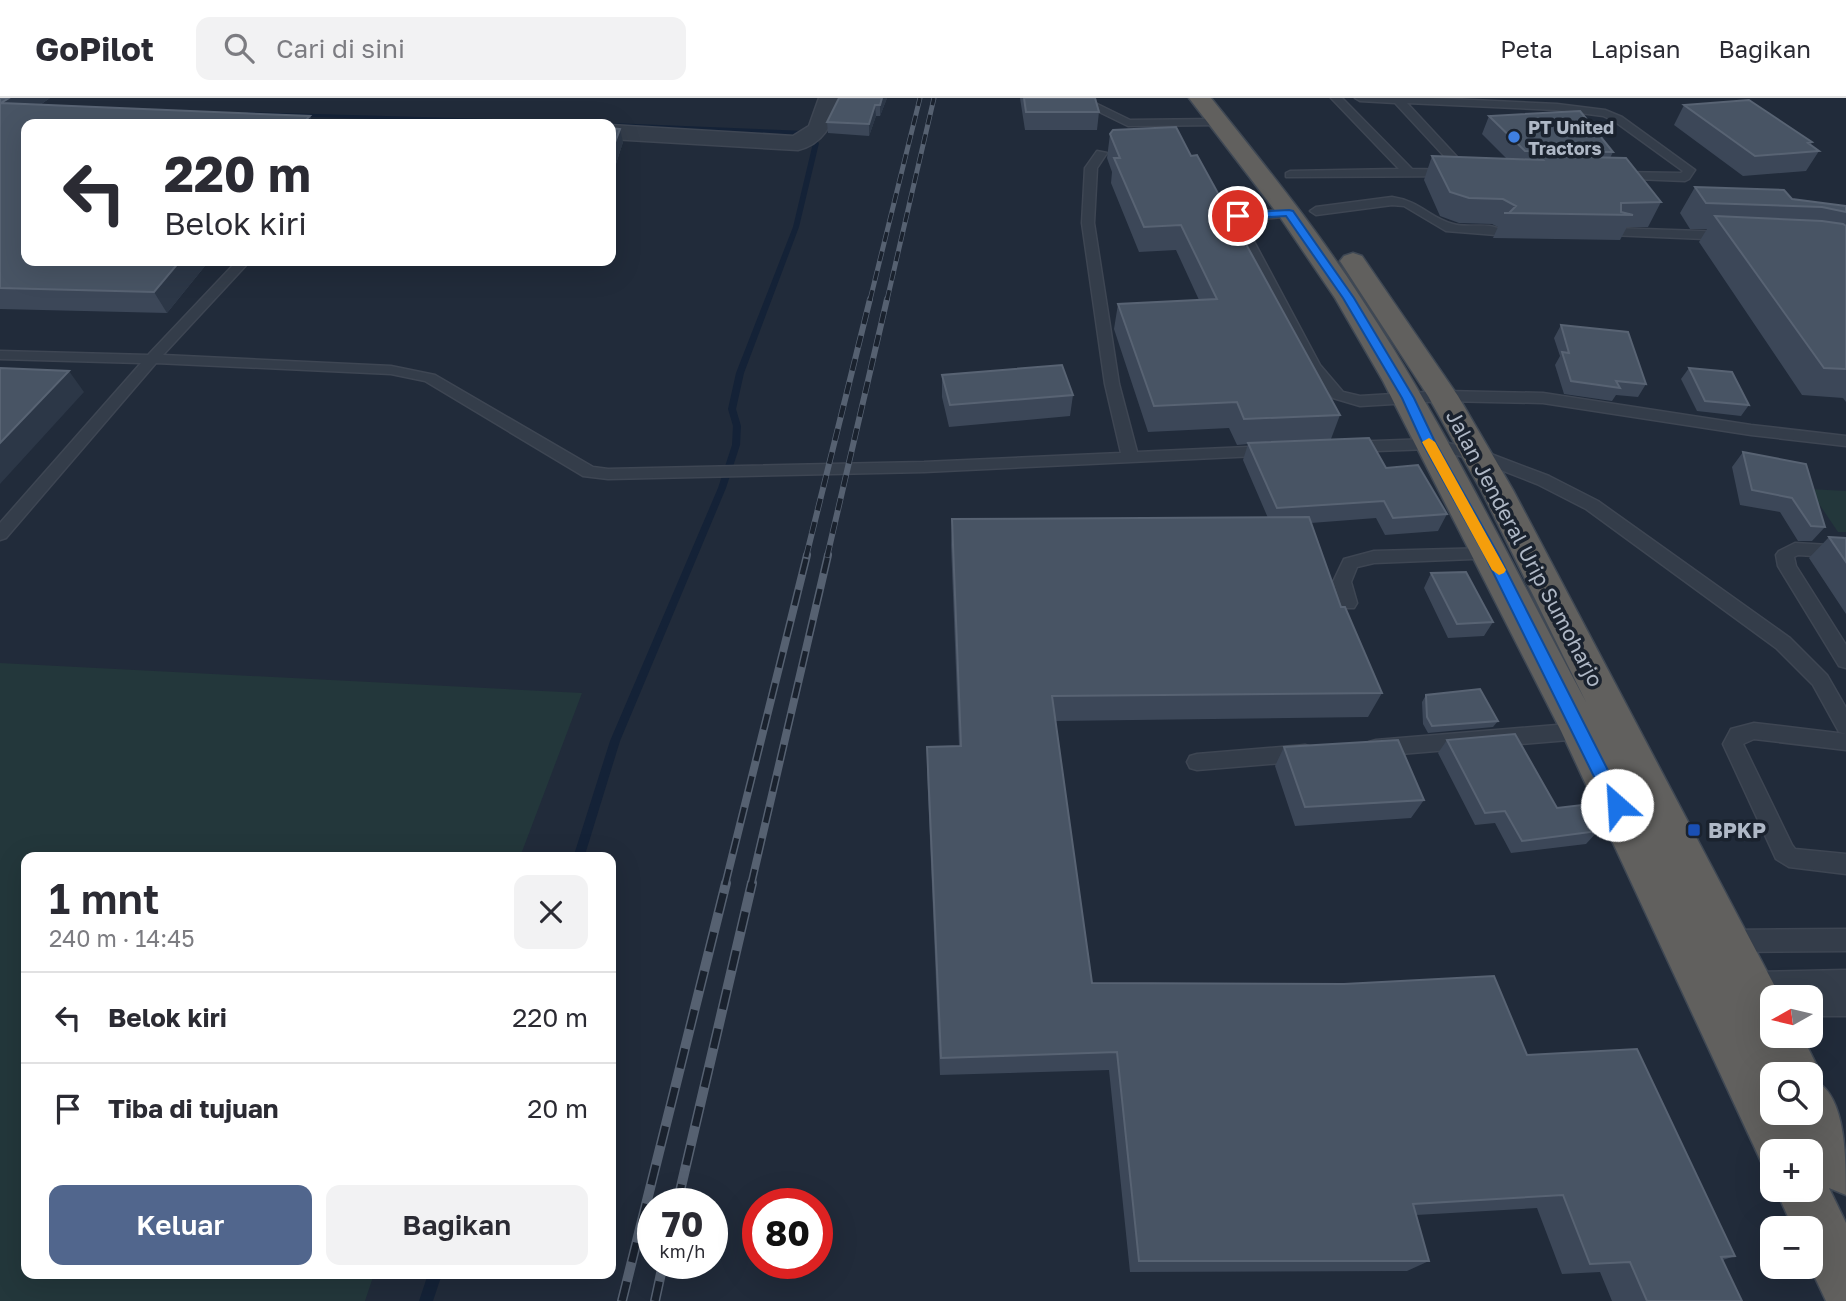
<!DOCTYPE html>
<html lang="id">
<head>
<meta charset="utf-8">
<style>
  :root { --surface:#fff; --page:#f2f2f3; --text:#2b2b33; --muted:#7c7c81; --line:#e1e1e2; --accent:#51668d }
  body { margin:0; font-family:"Golos Text",sans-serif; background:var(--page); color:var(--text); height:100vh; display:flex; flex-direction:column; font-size:26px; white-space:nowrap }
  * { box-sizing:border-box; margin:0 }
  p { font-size:23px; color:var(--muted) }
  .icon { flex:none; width:38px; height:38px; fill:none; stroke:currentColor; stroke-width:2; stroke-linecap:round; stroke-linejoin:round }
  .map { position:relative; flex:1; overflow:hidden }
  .details { position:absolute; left:21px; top:754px; width:595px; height:427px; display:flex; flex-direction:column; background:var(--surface); border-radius:14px; box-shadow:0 7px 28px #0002 }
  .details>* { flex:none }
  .banner { position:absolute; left:21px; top:21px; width:595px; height:147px; border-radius:14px; box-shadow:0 7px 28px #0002; background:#fff; color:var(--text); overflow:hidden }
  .needle { width:46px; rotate:262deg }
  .buttons { position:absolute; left:1760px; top:887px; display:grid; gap:14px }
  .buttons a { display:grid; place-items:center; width:63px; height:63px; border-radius:14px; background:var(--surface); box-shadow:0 7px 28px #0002; font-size:35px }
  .speed { position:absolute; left:637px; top:1090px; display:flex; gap:14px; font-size:35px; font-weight:700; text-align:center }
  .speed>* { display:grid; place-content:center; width:91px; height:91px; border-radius:50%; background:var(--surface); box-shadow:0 7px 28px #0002; line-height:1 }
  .speed small { font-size:18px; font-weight:400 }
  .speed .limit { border:10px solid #d22; background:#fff; color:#111 }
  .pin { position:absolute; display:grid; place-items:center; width:60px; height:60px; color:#fff; margin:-30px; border:4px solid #fff; border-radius:50%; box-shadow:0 2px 7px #0007 }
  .me { position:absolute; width:77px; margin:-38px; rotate:334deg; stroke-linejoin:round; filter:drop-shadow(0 0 5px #0008) }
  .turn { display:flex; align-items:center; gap:24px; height:147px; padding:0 28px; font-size:32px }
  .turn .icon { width:91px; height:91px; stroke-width:2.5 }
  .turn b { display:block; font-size:49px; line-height:60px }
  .round { display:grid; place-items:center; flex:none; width:74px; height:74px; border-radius:14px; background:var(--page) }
  .head { display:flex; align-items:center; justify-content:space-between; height:119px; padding:0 28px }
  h1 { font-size:42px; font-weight:600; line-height:52px }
  .cta { display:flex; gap:14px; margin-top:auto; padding:14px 28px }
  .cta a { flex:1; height:80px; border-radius:14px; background:var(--accent); color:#fff; font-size:28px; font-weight:600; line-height:80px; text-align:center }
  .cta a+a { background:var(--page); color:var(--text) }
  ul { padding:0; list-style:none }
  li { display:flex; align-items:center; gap:21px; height:91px; padding:0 28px; border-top:2px solid var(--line) }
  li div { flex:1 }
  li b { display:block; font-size:26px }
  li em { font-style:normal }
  header { display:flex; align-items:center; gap:42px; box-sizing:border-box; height:98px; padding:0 35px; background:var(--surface); border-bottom:2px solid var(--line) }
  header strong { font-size:33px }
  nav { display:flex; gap:38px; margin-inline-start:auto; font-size:24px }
  .search { width:490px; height:63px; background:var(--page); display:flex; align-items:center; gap:18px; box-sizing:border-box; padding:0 24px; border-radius:14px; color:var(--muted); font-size:26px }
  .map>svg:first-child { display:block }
</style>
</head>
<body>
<header>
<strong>GoPilot</strong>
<div class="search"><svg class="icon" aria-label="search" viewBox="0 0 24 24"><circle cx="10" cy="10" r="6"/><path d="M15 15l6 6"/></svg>Cari di sini</div>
<nav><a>Peta</a><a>Lapisan</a><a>Bagikan</a></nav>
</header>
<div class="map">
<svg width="1846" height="1203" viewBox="0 0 1846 1203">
  <rect width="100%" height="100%" fill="#212b3a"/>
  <path fill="#23373b" d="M1809 391 1846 393V434H1838Z
    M0 565 582 595 520 759 26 760V1176H374L365 1203H0Z"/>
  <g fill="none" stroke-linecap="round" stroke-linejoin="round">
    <path fill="#142237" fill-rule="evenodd" d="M249 14 595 24 598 26H547L247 17 246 16Z
      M611 25 807 33 819 45 799 129 744 275 736 311 741 328 740 347 726 390 620 643 584 760H573L610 643 718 390 732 347 733 328 728 311 736 275 793 129 813 45 805 37 611 29V26H609Z
      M428 1176H442L433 1203H419Z"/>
    <defs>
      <path id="service" d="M1331 0H1342L1412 71 1457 72 1395 5 1360 3 1355 0H1430L1557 6 1605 12 1622 19 1695 72 1689 81 1685 83 1611 80V76L1615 74 1681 75 1683 73 1614 23 1603 18 1557 12 1407 5 1471 74V78L1286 79V75L1290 73 1399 71Z
        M1089 2 1130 22 1220 21 1225 24 1220 27 1128 28 1085 7 1084 5Z
        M1097 53 1107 55 1097 70 1094 125 1119 286 1137 354 1270 348 1276 349 1278 353 1276 357 924 374 608 381 583 378 425 283 391 276 156 265 6 440 0 442V425L141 265 0 261V253L148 257 237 163H250L163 257 391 268 435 277 593 369 608 371 924 364 1121 355 1105 286 1082 125 1085 70Z
        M1392 99C1420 103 1430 120 1453 126 1468 131 1490 123 1502 133L1496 137 1446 133 1404 108 1392 107 1316 117 1310 113 1316 109Z
        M1289 111 1295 115 1293 118 1243 123 1320 267 1343 294 1360 298 1443 293 1543 295 1751 327 1846 338V348L1751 337 1543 305 1443 303 1360 308 1333 300 1307 269 1229 120 1235 116Z
        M1614 130 1729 134 1735 138 1729 142 1610 137V131Z
        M1430 341 1483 353 1549 378 1598 403 1790 540 1827 577 1846 610V636L1839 634 1813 587 1776 550 1586 411 1537 386 1473 361 1430 351 1349 354 1341 349 1349 344Z
        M1795 445 1846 448V460L1798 457 1794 459 1796 468 1846 547V570L1839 568 1778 468 1776 457 1779 453Z
        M1491 450 1500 456 1497 460 1374 465 1357 469 1351 484 1357 505 1354 510H1342L1333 484 1344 461 1374 453Z
        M1581 625 1588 627 1591 633 1588 639 1581 641 1376 658 1369 656 1366 650 1369 644 1376 642Z
        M1754 625 1846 636V652L1754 641 1743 646 1792 747 1795 751 1846 756V776L1789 769 1776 761 1723 646 1731 631Z
        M1305 647 1312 649 1315 655 1312 661 1305 663 1197 672 1190 670 1187 664 1190 658 1197 656Z
        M1846 831V853L1729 854 1721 850 1718 843 1721 836 1729 832Z"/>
      <path id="minor" d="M819 0H841C832 24 826 45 798 52L611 41V27L793 38 809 28Z
        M1846 872V918H1811V900H1773V919L1754 920 1737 913 1730 897 1737 881 1754 874Z"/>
      <path id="trunk" d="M1189 0H1211C1263 65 1316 130 1361 200 1446 328 1513 469 1586 604L1481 392 1428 298 1340 163 1344 158 1353 155 1362 158 1458 298 1513 392 1781 900H1773V938H1802L1821 976 1817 984C1846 1000 1846 1062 1846 1097L1829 1090 1846 1125V1203H1826L1810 1169 1811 1130H1793L1776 1092H1811V1070L1819 1073 1811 1054 1808 1051 1809 1054H1773V1076L1765 1072 1561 633 1383 283 1335 200 1280 119ZM1773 976H1811V1015H1773Z"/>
    </defs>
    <use href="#service" stroke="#3e4653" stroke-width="3"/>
    <use href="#minor" stroke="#3e4653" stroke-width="3"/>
    <use href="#trunk" stroke="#3f4854" stroke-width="3"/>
    <use href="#service" fill="#343d4a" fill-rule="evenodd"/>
    <use href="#minor" fill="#343d4a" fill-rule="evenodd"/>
    <use href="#trunk" fill="#61605e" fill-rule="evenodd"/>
    <defs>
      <path id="rail-far3" d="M870 202 920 0
        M887 202 934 0"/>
      <path id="rail-far2" d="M806 459 870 201
        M827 459 887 201"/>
      <path id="rail-far1" d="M725 787 807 457
        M751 787 828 457"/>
      <path id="rail" d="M677 1106 752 785
        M622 1203 726 785
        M655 1203 663 1166"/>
    </defs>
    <use href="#rail-far3" stroke="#566171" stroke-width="5"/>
    <use href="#rail-far2" stroke="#566171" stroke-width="6"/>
    <use href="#rail-far1" stroke="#566171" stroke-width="8"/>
    <use href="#rail" stroke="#566171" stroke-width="10"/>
    <use href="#rail-far3" stroke="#1a222e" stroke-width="3.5" stroke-dasharray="10" stroke-linecap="butt"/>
    <use href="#rail-far2" stroke="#1a222e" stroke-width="4.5" stroke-dasharray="12" stroke-linecap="butt"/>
    <use href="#rail-far1" stroke="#1a222e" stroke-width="5" stroke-dasharray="16" stroke-linecap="butt"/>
    <use href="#rail" stroke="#1a222e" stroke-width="7" stroke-dasharray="20" stroke-linecap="butt"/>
  </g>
  <path fill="#3c4758" d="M0 0H50L40 7 310 18 313 26H26V163H209L167 215 0 211Z
    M887 0 880 18H876L869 38 828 35 827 24Z
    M1020 0H1095L1099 14 1097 32H1025Z
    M1684 7 1812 44 1810 47 1819 53 1806 73 1743 78 1674 27Z
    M1489 18 1613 54 1610 60 1661 104 1648 129H1627L1620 142 1493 140 1498 129 1492 126 1459 125 1440 118 1424 82 1432 58 1507 61 1482 36Z
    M611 30 623 44 615 69H611Z
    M1110 36 1340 317 1331 341 1386 370 1447 416 1438 433 1385 437 1376 420 1311 425 1341 509 1382 595 1368 619 1055 623 1092 885 1527 957 1735 1158 1723 1162 1742 1203H1612L1600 1174 1562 1176 1537 1110 1416 1117 1429 1163 1407 1173 1130 1174 1109 972 940 977 927 673V649L959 648 951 447 952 421 1268 420 1243 362 1248 346 1237 347 1229 330 1148 334 1114 231 1118 206 1199 202 1176 152 1139 154 1111 85 1112 74 1107 60Z
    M1695 89 1846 108V304L1843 300 1802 297 1699 144 1707 131H1690L1680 115Z
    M1561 227 1646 286 1638 299 1616 297 1612 303 1564 296 1555 267 1560 258 1554 240Z
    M1689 270 1749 307 1741 318 1697 313 1681 281Z
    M942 277 1073 297 1070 318 949 329 942 299Z
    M1743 354 1825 429 1812 443H1798L1780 414 1740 407 1732 369Z
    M1829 439 1846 440V516L1809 460Z
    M1431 475 1493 524 1484 538 1448 540 1424 490Z
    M1426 597 1498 623 1493 629 1428 635 1423 626 1422 604Z
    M1447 642 1557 710 1598 733 1586 746 1511 755 1495 725 1475 727 1438 655Z
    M1284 649 1424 702 1411 720 1295 728 1275 668Z"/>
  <path fill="#2c3747" d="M9 0H50L13 25 1 5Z
    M882 0H887L880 18V7Z
    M875 7 876 18 869 38V26Z
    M310 18 313 26H302Z
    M620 31 623 44 615 69 612 55Z
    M180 163H209L167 215 154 194Z
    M69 273 84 294 0 386V345Z"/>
  <path fill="#485464" stroke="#586373" stroke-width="2" d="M0 0H9L1 5 310 18 302 26H26V163H180L154 194 0 190Z
    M839 0H882L880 7H875L869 26 827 24Z
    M1024 0H1095L1099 14H1026Z
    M1749 2 1812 44 1808 45 1819 53 1755 58 1684 7Z
    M1580 13 1613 54 1525 53 1489 18Z
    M576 25H605L606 26H576Z
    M1176 29 1191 58 1197 57 1340 317 1244 321 1237 304 1154 308 1118 206 1217 201 1181 127 1144 129 1114 60H1120L1110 36 1113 32Z
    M611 30 620 31 611 55Z
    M1432 58 1543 62 1539 58 1626 60 1661 104 1621 105V114L1633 117 1504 115H1509L1516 108 1503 101 1469 100 1450 94Z
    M1695 89 1784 92 1792 101 1846 108V114L1822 109 1706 105Z
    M1715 118 1822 123 1843 126 1846 128V271L1824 270Z
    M1561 227 1628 234 1646 286 1616 283 1620 290 1571 283 1562 254 1569 255Z
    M1062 267 1073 297 950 307 942 277Z
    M0 270 69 273 0 345Z
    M1689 270 1732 274 1749 307 1705 303Z
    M1369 340 1386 370 1418 367 1447 416 1393 420 1384 403 1277 410 1248 345Z
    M1743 354 1806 366 1825 429 1811 428 1792 400 1752 392Z
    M1309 419 1341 509H1345L1382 595 1052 598 1092 885 1344 886 1494 878 1527 957 1637 951 1735 1158 1721 1159 1742 1203H1647L1630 1164 1590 1166 1563 1097 1413 1106 1429 1163H1139L1117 954 941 960 927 649 961 648 952 421Z
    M1829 439 1846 440V464Z
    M1466 474 1493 524 1457 526 1431 475Z
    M1480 591 1498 623 1432 628 1427 619 1426 597Z
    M1515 636 1557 710 1582 707 1598 733 1522 743 1505 713 1485 715 1447 642Z
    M1398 642 1424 702 1305 709 1284 649Z"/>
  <path fill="#1a73e8" stroke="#114b97" stroke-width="2" d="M1289 112 1293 113 1354 200 1414 300 1436 346 1498 456 1623 702 1626 707 1623 713 1617 715 1611 713 1484 456 1423 346 1402 300 1343 200 1286 118 1238 121 1233 118 1238 115Z"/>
  <path fill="#f59e0b" d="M1429 340 1435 344 1506 472 1504 475 1499 477 1492 472 1422 344Z"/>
  <circle fill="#3f7fe0" stroke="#1a222e" stroke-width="2.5" cx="1514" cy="39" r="7"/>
  <rect fill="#1a4fb4" stroke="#1a222e" stroke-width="2.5" x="1687" y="725" width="14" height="14" rx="3.5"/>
  <g text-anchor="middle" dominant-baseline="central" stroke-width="7" stroke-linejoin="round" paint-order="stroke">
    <g font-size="18" font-weight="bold" fill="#afb8c6" stroke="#1a222e" text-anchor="start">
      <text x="1528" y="29">PT United<tspan x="1528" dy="21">Tractors</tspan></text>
    </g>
    <g font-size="21" fill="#afb8c6" stroke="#1a222e">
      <text transform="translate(1525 450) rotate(62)">Jalan Jenderal Urip Sumoharjo</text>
    </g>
    <g font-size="21" font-weight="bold" fill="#afb8c6" stroke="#1a222e" text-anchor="start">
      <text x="1708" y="732">BPKP</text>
    </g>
  </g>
</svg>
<div class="buttons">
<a><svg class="needle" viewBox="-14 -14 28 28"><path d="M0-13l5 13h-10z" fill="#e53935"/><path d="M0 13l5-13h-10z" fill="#7c7c81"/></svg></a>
<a><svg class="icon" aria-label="search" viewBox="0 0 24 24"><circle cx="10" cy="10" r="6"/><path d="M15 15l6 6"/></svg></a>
<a>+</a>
<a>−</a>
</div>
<div class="speed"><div>70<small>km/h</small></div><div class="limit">80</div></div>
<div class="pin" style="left:1238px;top:118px;background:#d93025"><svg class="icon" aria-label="arrive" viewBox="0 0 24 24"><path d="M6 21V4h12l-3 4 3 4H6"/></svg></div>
<svg class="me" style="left:1617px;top:707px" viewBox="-20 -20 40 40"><circle r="19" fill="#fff"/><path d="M0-13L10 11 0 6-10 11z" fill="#1a73e8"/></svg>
<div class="banner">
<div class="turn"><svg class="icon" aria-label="left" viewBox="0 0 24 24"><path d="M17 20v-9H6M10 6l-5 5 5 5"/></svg><div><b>220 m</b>Belok kiri</div></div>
</div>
<section class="details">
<div class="head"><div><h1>1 mnt</h1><p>240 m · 14:45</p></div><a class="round"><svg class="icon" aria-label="close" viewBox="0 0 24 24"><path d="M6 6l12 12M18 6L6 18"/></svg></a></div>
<ul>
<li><svg class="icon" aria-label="left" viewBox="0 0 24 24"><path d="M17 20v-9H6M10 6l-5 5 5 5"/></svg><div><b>Belok kiri</b></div><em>220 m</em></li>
<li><svg class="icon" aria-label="arrive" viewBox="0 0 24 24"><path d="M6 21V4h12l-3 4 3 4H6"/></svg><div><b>Tiba di tujuan</b></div><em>20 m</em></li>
</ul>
<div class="cta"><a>Keluar</a><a>Bagikan</a></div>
</section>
</div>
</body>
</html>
